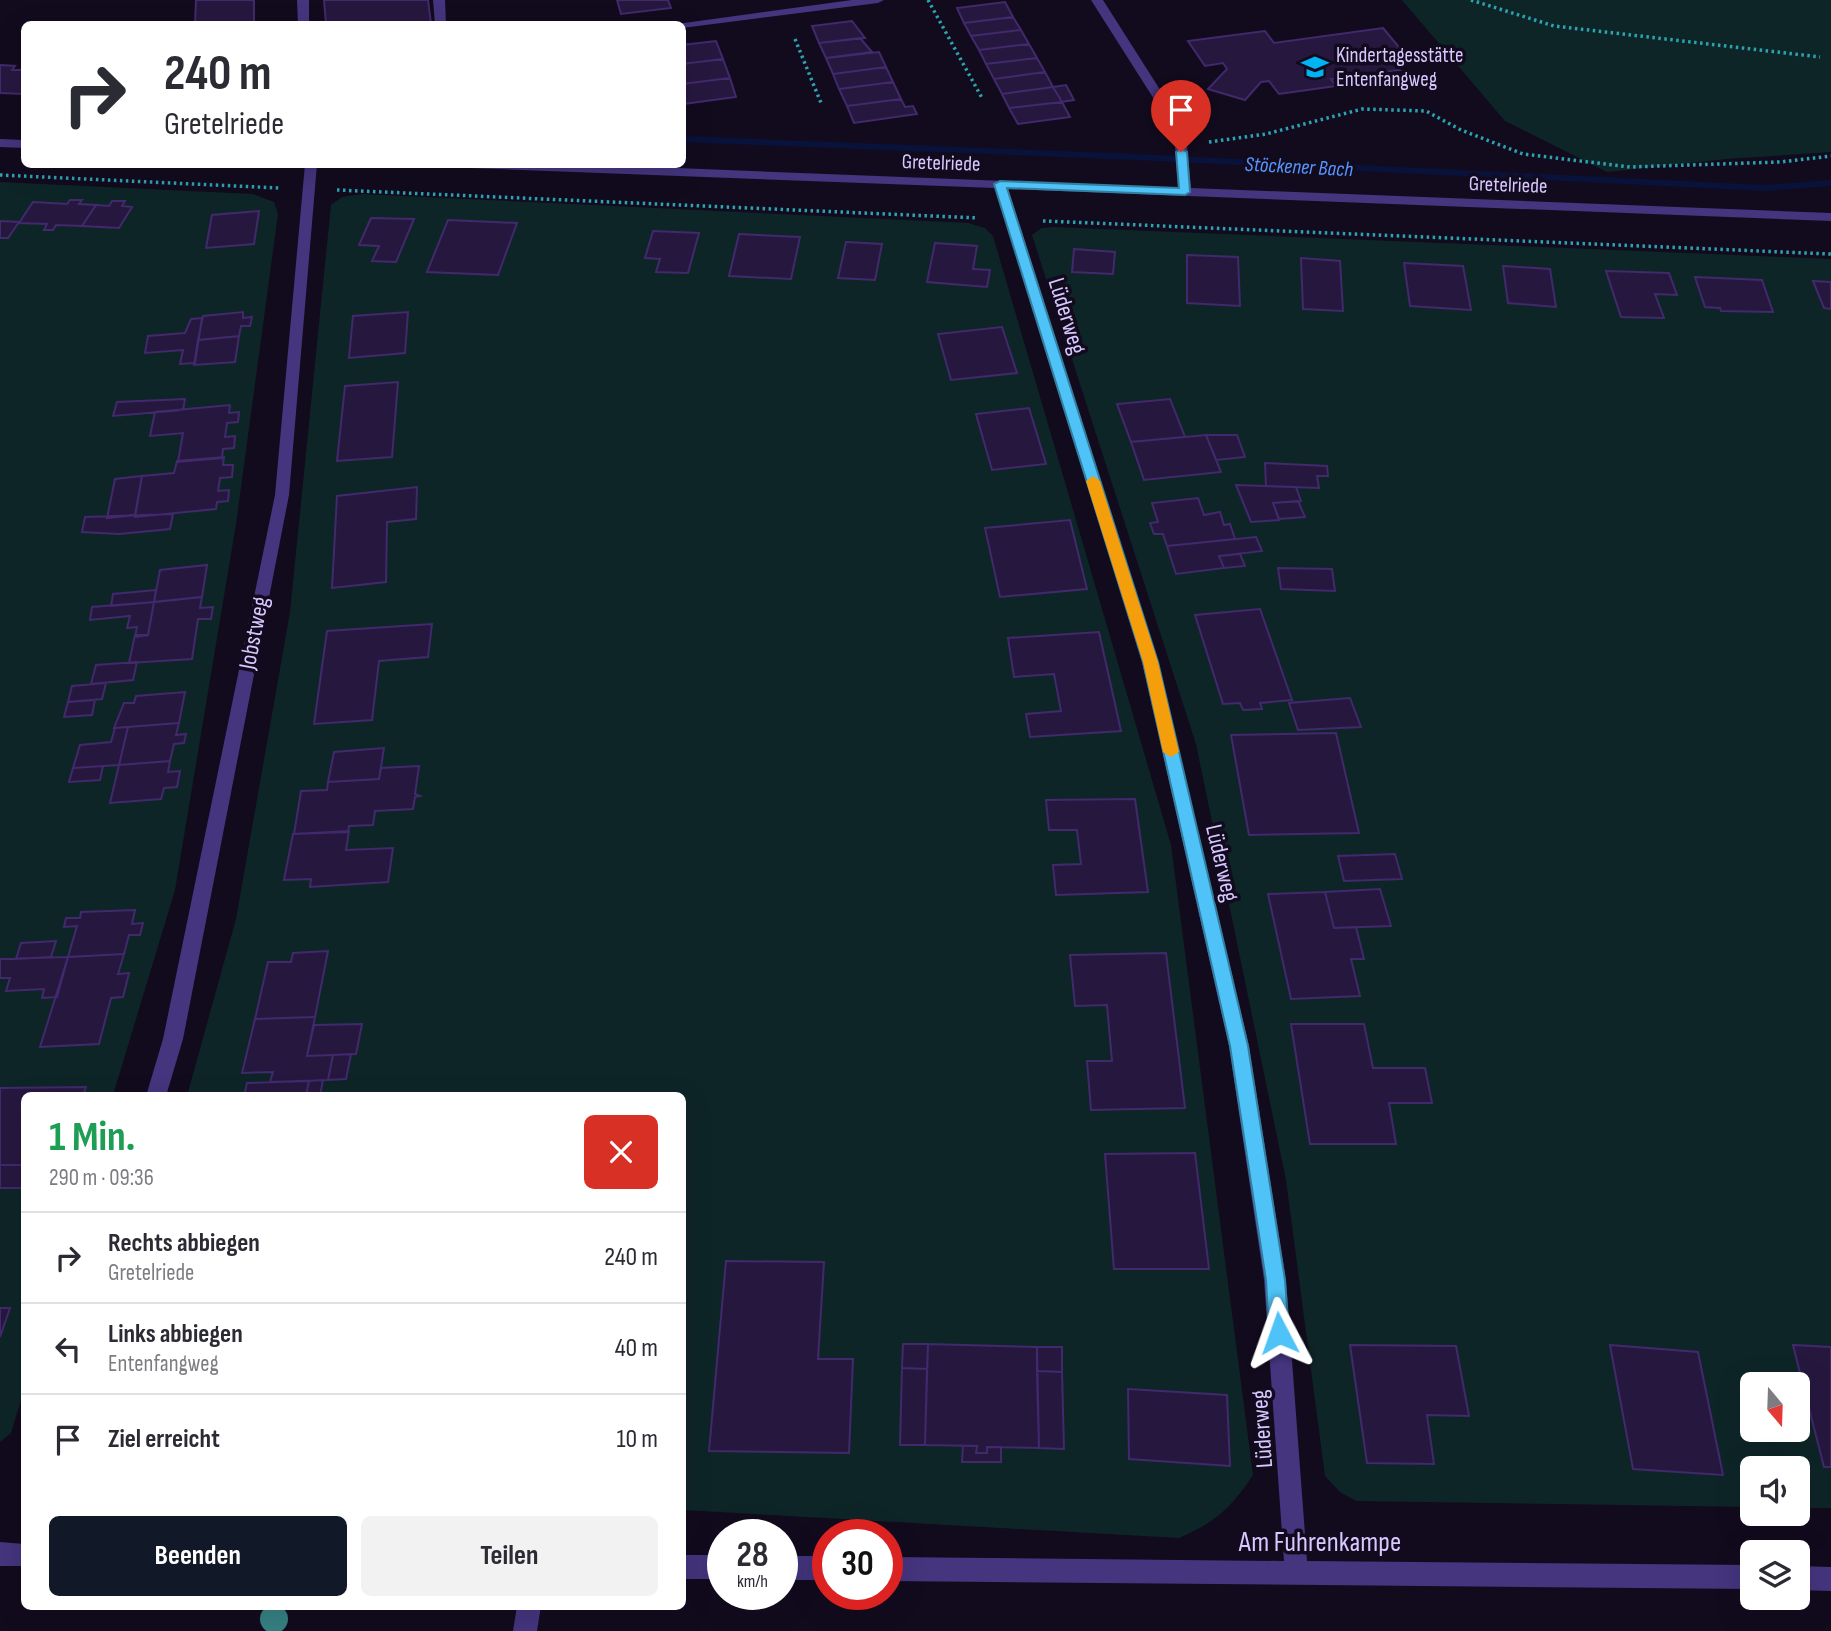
<!DOCTYPE html>
<html lang="de">
<head>
<meta charset="utf-8">
<style>
  :root { --surface:#fff; --page:#f2f2f3; --text:#2b2b33; --muted:#7c7c81; --line:#e1e1e2; --accent:#111827 }
  body { margin:0; font-family:"Sofia Sans Condensed",sans-serif; background:var(--page); color:var(--text); height:100vh; display:flex; flex-direction:column; font-size:26px; white-space:nowrap }
  * { box-sizing:border-box; margin:0 }
  p { font-size:23px; color:var(--muted) }
  .icon { flex:none; width:38px; height:38px; fill:none; stroke:currentColor; stroke-width:2; stroke-linecap:round; stroke-linejoin:round }
  .map { position:relative; flex:1; overflow:hidden }
  .drawer { position:absolute; left:21px; top:1092px; width:665px; height:518px; display:flex; flex-direction:column; background:var(--surface); border-radius:10px; box-shadow:0 7px 28px #0002 }
  .drawer>* { flex:none }
  .guide { position:absolute; left:21px; top:21px; width:665px; height:147px; border-radius:10px; box-shadow:0 7px 28px #0002; background:#fff; color:var(--text); overflow:hidden }
  .needle { width:46px; rotate:161deg }
  .controls { position:absolute; left:1740px; top:1372px; display:grid; gap:14px }
  .controls a { display:grid; place-items:center; width:70px; height:70px; border-radius:10px; background:var(--surface); box-shadow:0 7px 28px #0002; font-size:35px }
  .speed { position:absolute; left:707px; top:1519px; display:flex; gap:14px; font-size:35px; font-weight:700; text-align:center }
  .speed>* { display:grid; place-content:center; width:91px; height:91px; border-radius:50%; background:var(--surface); box-shadow:0 7px 28px #0002; line-height:1 }
  .speed small { font-size:18px; font-weight:400 }
  .speed .limit { border:10px solid #d22; background:#fff; color:#111 }
  .pin { position:absolute; display:grid; place-items:center; width:60px; height:60px; color:#fff; margin:-72px -30px; border-radius:50% 50% 50% 0; rotate:-45deg; box-shadow:0 0 7px #0007 }
  .pin .icon { rotate:45deg }
  .me { position:absolute; width:77px; margin:-38px; rotate:356deg; stroke-linejoin:round; filter:drop-shadow(0 0 5px #0008) }
  .turn { display:flex; align-items:center; gap:24px; height:147px; padding:0 28px; font-size:32px }
  .turn .icon { width:91px; height:91px; stroke-width:2.5 }
  .turn b { display:block; font-size:49px; line-height:60px }
  .round { display:grid; place-items:center; flex:none; width:74px; height:74px; border-radius:10px; background:var(--page) }
  .headline { display:flex; align-items:center; justify-content:space-between; height:119px; padding:0 28px }
  h1 { font-size:42px; font-weight:700; line-height:52px; color:#1e9e55 }
  .primary-button { display:flex; gap:14px; margin-top:auto; padding:14px 28px }
  .primary-button a { flex:1; height:80px; border-radius:10px; background:var(--accent); color:#fff; font-size:28px; font-weight:700; line-height:80px; text-align:center }
  .primary-button a+a { background:var(--page); color:var(--text) }
  ul { padding:0; list-style:none }
  li { display:flex; align-items:center; gap:21px; height:91px; padding:0 28px; border-top:2px solid var(--line) }
  li div { flex:1 }
  li b { display:block; font-size:26px }
  li em { font-style:normal }
  .map>svg:first-child { display:block }
</style>
</head>
<body>
<div class="map">
<svg width="1831" height="1631" viewBox="0 0 1831 1631">
  <rect width="100%" height="100%" fill="#120b1e"/>
  <path fill="#0e2528" fill-rule="evenodd" d="M1402 0H1831V152L1726 159 1607 172 1505 121Z
    M0 182 253 194 274 202 278 214 236 524 175 890 113 1095 24 1096V1390L11 1433 0 1442Z
    M362 194 968 223 985 228 993 236 1171 845 1253 1475C1231 1508 1216 1522 1179 1538L683 1510 682 1096H187L236 919 290 612 331 205 342 197Z
    M1054 227 1831 259V1508H1797V1468H1752V1507L1356 1501 1340 1492 1325 1476 1286 1180 1196 744 1032 235 1042 228ZM1752 1384H1797V1430H1752Z"/>
  <g fill="none" stroke-linecap="round" stroke-linejoin="round">
    <path fill="#08123b" fill-rule="evenodd" d="M682 136 1137 154 1765 185 1831 180V186L1765 191 1137 160 682 142Z"/>
  </g>
  <path fill="#26173f" stroke="#41296c" stroke-width="2" d="M196 0H254V24H195Z
    M324 0H428L431 24H326Z
    M617 0H668L671 8 621 14Z
    M1005 2 1013 17 964 23 957 8Z
    M1013 17 1021 30 971 36 964 23Z
    M852 21 865 38 819 43 812 26Z
    M1383 28 1403 52 1387 54 1400 70 1331 79 1336 86 1279 94 1269 81 1261 82 1245 100 1208 89 1227 69 1223 63 1205 66 1188 41 1265 31 1274 43Z
    M1021 30 1029 44 979 50 971 36Z
    M860 38 872 52 826 58 819 43Z
    M716 41 723 59 682 64V45Z
    M1029 44 1037 58 986 64 979 50Z
    M879 52 886 67 833 74 826 58Z
    M1037 58 1045 72 994 79 986 64Z
    M723 59 730 78 682 84V64Z
    M0 65 15 66 12 70H24V94L0 93Z
    M886 67 893 82 839 89 833 74Z
    M1045 72 1053 87 1002 94 994 79Z
    M730 78 736 97 683 104 682 84Z
    M893 82 901 99 847 106 839 89Z
    M1066 85 1074 100 1062 102 1053 87Z
    M1053 87 1062 102 1009 108 1002 94Z
    M901 99 905 107 913 106 917 114 854 123 847 106Z
    M1062 102 1070 117 1018 124 1009 108Z
    M70 200H82L79 204 96 205 82 226 56 225 53 230H44L47 224 19 223 33 202 67 204Z
    M112 201H125L122 206 132 207 119 228 82 226 96 205 109 206Z
    M259 211 254 244 206 248 212 215Z
    M371 218 414 219 396 262 372 261 379 246 359 245Z
    M448 220 517 223 498 275 427 272Z
    M0 221 19 222 8 238H0Z
    M653 231 699 233 688 273 656 272 660 259 645 258Z
    M739 234 800 237 791 279 729 276Z
    M846 242 882 244 875 280 838 278Z
    M935 243 977 246 973 269 990 270 987 287 927 282Z
    M1074 249 1115 252 1113 274 1072 272Z
    M1187 255 1238 257 1240 306 1187 303Z
    M1301 258 1340 261 1343 311 1303 309Z
    M1404 263 1463 266 1471 310 1410 306Z
    M1503 266 1550 269 1556 307 1508 303Z
    M1606 271 1669 273 1677 295 1655 294 1664 318 1621 317Z
    M1695 277 1762 280 1773 312 1721 311 1720 308 1705 307Z
    M1813 281 1831 282V309L1824 308Z
    M243 312V318L252 317 250 326H241L239 336 198 340 203 316Z
    M408 312 405 353 349 358 353 316Z
    M202 318 195 363 180 364 183 350 145 353 148 336 185 333 191 319Z
    M1002 327 1017 373 951 380 938 334Z
    M239 336 235 362 194 365 198 340Z
    M398 382 392 457 337 461 345 386Z
    M185 399 183 410 113 416 117 402Z
    M1170 399 1185 437 1131 442 1117 404Z
    M230 405 229 413 239 412 238 422 227 423 225 437 235 436 234 448 223 449 222 458 178 462 183 433 150 436 155 412Z
    M1029 408 1046 464 992 470 976 414Z
    M1206 435 1221 472 1144 480 1131 442Z
    M1206 435H1237L1245 457 1216 460Z
    M224 457 223 465H233L232 477 220 478 218 491 229 490 228 501 217 502 216 509 135 517 142 476 174 473 177 461Z
    M1265 463 1327 466 1328 476H1317L1319 488 1266 486Z
    M142 476 135 515 107 518 115 479Z
    M1236 485 1296 487 1301 501 1273 503 1279 520 1251 522Z
    M417 487 416 519 387 522 386 582 332 588 337 496Z
    M1198 498 1204 515 1220 512 1224 525 1230 524 1235 539 1167 546 1163 534H1154L1150 523 1158 522 1152 503Z
    M1298 501 1305 517 1279 519 1273 503Z
    M173 514 170 529 119 534 82 532 85 517Z
    M1070 520 1087 589 1000 597 985 528Z
    M1256 537 1262 551 1219 556 1224 568 1176 574 1167 546Z
    M1240 554 1245 566 1224 568 1219 556Z
    M207 565 202 597 154 602 160 570Z
    M1278 568 1332 569 1335 591 1281 589Z
    M156 590 154 602 111 606 113 594Z
    M202 597 200 608 213 607 211 619H198L192 659 129 663 135 635H148L154 602Z
    M154 602 148 635 135 637 137 627 127 628 130 616 90 620 92 607Z
    M1260 609 1292 700 1260 703 1262 709 1243 710 1240 703 1223 704 1195 615Z
    M432 624 428 657 379 661 372 720 314 724 327 631Z
    M1099 632 1121 731 1030 737 1026 714 1061 711 1054 674 1014 677 1008 638Z
    M137 662 133 680 91 684 96 665Z
    M106 683 102 699 68 702 72 686Z
    M185 692 179 723 114 728 124 703H134L136 696Z
    M1350 698 1361 727 1298 730 1289 703Z
    M95 700 92 715 64 717 68 702Z
    M179 723 176 735 186 734 184 743 174 744 170 761 119 765 128 727Z
    M128 727 119 765 73 768 80 745 111 742 115 728Z
    M1336 733 1359 833 1249 835 1231 735Z
    M384 748 379 779 328 782 334 752Z
    M170 761 168 772 180 771 177 787 164 788 161 799 110 803 119 765Z
    M103 766 100 780 69 782 73 768Z
    M419 766 415 794 420 796 415 797 413 809 375 811 373 825 349 826 348 832 294 834 301 791 327 790 328 782 379 779 381 768Z
    M1135 799 1148 892 1056 895 1053 865 1081 864 1077 830H1049L1046 800Z
    M349 831 346 850 393 848 388 882 310 887 311 879 284 880 293 834Z
    M1395 854 1402 879 1344 881 1338 856Z
    M1380 889 1391 926 1334 928 1325 892Z
    M1325 892 1334 928 1356 927 1364 959H1351L1360 996 1291 999 1268 894Z
    M135 910 132 924 143 923 140 935H129L124 954 68 957 77 926 64 927 66 918H80L81 912Z
    M56 941 51 957 16 959 21 943Z
    M328 951 315 1017 255 1019 268 962H291L293 953Z
    M1166 953 1185 1108 1091 1110 1087 1061H1112L1107 1005 1075 1006 1070 955Z
    M124 954 118 974 129 973 123 997 111 998 99 1044 40 1047 68 957Z
    M68 957 57 997 42 998 44 989 6 991 10 978H0V959Z
    M315 1017 307 1056 333 1055 328 1080 270 1082 273 1072 242 1073 255 1019Z
    M362 1024 356 1054 307 1056 314 1025Z
    M1291 1024H1364L1373 1068H1425L1432 1103H1389L1396 1144H1310Z
    M351 1054 346 1079 328 1080 333 1055Z
    M323 1080 320 1096H306L309 1081Z
    M309 1081 306 1096H244L247 1083Z
    M86 1087 83 1096H24V1165H0V1088Z
    M1195 1153 1209 1269H1114L1105 1154Z
    M0 1165H24L22 1188H0Z
    M726 1261 824 1262 818 1359H853L849 1453 709 1451Z
    M0 1308H10L0 1337Z
    M903 1344H928L927 1369 902 1368Z
    M928 1344 1037 1347 1039 1448 987 1447V1453H976L977 1446 925 1445Z
    M1350 1345 1456 1346 1469 1416 1427 1415 1434 1464 1367 1463Z
    M1610 1345 1698 1352 1723 1475 1633 1469Z
    M1793 1345 1831 1347V1467H1824Z
    M1037 1347H1062V1372L1037 1371Z
    M902 1368 927 1369 925 1445H900Z
    M1037 1371 1062 1372 1064 1449 1039 1448Z
    M1128 1389 1227 1395 1230 1466 1129 1459Z
    M963 1446H977L976 1453H987V1447H1001V1462H962Z"/>
  <g fill="none" stroke-linecap="round" stroke-linejoin="round">
    <path stroke="#2ba3b1" stroke-width="3.5" stroke-dasharray="2.5 3.5" stroke-linecap="butt" d="M928 0 982 98
      M1471 0 1554 26 1820 57
      M795 39 821 103
      M1209 142 1266 134 1362 109 1426 111 1461 130 1523 154 1630 167 1780 162 1831 156
      M0 175 279 188
      M337 190 978 218
      M1043 221 1831 254"/>
    <path fill="#44357e" fill-rule="evenodd" d="M297 0H309V24H298Z
      M433 0H445L446 24H435Z
      M852 0H884L878 3 682 28V24H677Z
      M1091 0H1103L1171 107 1187 146 1191 188 1831 213V221L1008 189 1158 662 1249 1046 1286 1280 1307 1561 1752 1565V1589L887 1581V1557L1284 1561 1264 1280 1229 1046 1142 662 995 188 469 168 463 164H577L1178 188 1175 146 1159 107Z
      M0 139 24 140V148L0 147Z
      M305 164H317L289 495 183 1039 166 1096H146L163 1039 275 495Z
      M0 1542 24 1544V1566H0Z
      M682 1555H723V1579H682Z
      M782 1556H828V1580H782Z
      M1797 1566 1831 1567V1591L1797 1590Z
      M517 1606H541L537 1631H513Z"/>
  </g>
  <circle fill="#368082" cx="274" cy="1619" r="14"/>
  <path fill="#4fc3f7" stroke="#337fa1" stroke-width="2" d="M1181 149 1187 152 1190 192 1185 195 1007 188 1158 662 1248 1046 1285 1280 1289 1333 1286 1340 1279 1343 1272 1340 1269 1333 1266 1280 1230 1046 1143 662 994 184 1000 181 1179 188 1176 152Z"/>
  <path fill="#f59e0b" d="M1093 476 1100 481 1158 662 1179 752 1171 757 1163 752 1143 662 1086 481Z"/>
  <defs>
    <symbol id="school-bare" viewBox="-9 -9 18 18"><path d="M0-5L7-2L0 1L-7-2ZM-4 1L0 2.5L4 1V4Q0 6-4 4Z" fill="#00b3f3" stroke="#120b1e" stroke-width="2.5" paint-order="stroke"/></symbol>
  </defs>
  <g fill-rule="evenodd">
    <use href="#school-bare" x="1296" y="48" width="38" height="38"/>
  </g>
  <g text-anchor="middle" dominant-baseline="central" stroke-width="7" stroke-linejoin="round" paint-order="stroke">
    <g font-size="21" fill="#d7c8ff" stroke="#120b1e" text-anchor="start">
      <text x="1336" y="55">Kindertagesstätte<tspan x="1336" dy="24">Entenfangweg</tspan></text>
    </g>
    <g font-size="21" fill="#d7c8ff" stroke="#120b1e">
      <text transform="translate(941 163) rotate(2)">Gretelriede</text>
      <text transform="translate(1508 185) rotate(2)">Gretelriede</text>
    </g>
    <g font-size="21" font-style="italic" fill="#5696ff" stroke="#120b1e">
      <text transform="translate(1299 167) rotate(3)">Stöckener Bach</text>
    </g>
    <g font-size="24" fill="#d7c8ff" stroke="#120b1e">
      <text transform="translate(1067 316) rotate(73)">Lüderweg</text>
      <text transform="translate(254 633) rotate(-79)">Jobstweg</text>
      <text transform="translate(1222 863) rotate(77)">Lüderweg</text>
      <text transform="translate(1262 1429) rotate(-94)">Lüderweg</text>
    </g>
    <g font-size="28" fill="#d7c8ff" stroke="#120b1e">
      <text x="1320" y="1542">Am Fuhrenkampe</text>
    </g>
  </g>
</svg>
<div class="controls">
<a><svg class="needle" viewBox="-14 -14 28 28"><path d="M0-13l5 13h-10z" fill="#e53935"/><path d="M0 13l5-13h-10z" fill="#7c7c81"/></svg></a>
<a><svg class="icon" aria-label="sound" viewBox="0 0 24 24"><path d="M4 9h4l5-4v14l-5-4H4zM17 9q2 3 0 6"/></svg></a>
<a><svg class="icon" aria-label="layers" viewBox="0 0 24 24"><path d="M12 4l9 5-9 5-9-5zM3 14l9 5 9-5"/></svg></a>
</div>
<div class="speed"><div>28<small>km/h</small></div><div class="limit">30</div></div>
<div class="pin" style="left:1181px;top:152px;background:#d93025"><svg class="icon" aria-label="arrive" viewBox="0 0 24 24"><path d="M6 21V4h12l-3 4 3 4H6"/></svg></div>
<svg class="me" style="left:1279px;top:1333px" viewBox="-20 -20 40 40"><path d="M0-17L14 15 0 8-14 15z" fill="#4fc3f7" stroke="#fff" stroke-width="4"/></svg>
<div class="guide">
<div class="turn"><svg class="icon" aria-label="right" viewBox="0 0 24 24"><path d="M7 20v-9h11M14 6l5 5-5 5"/></svg><div><b>240 m</b>Gretelriede</div></div>
</div>
<section class="drawer">
<div class="headline"><div><h1>1 Min.</h1><p>290 m · 09:36</p></div><a class="round" style="background:#d93025;color:#fff"><svg class="icon" aria-label="close" viewBox="0 0 24 24"><path d="M6 6l12 12M18 6L6 18"/></svg></a></div>
<ul>
<li><svg class="icon" aria-label="right" viewBox="0 0 24 24"><path d="M7 20v-9h11M14 6l5 5-5 5"/></svg><div><b>Rechts abbiegen</b><p>Gretelriede</p></div><em>240 m</em></li>
<li><svg class="icon" aria-label="left" viewBox="0 0 24 24"><path d="M17 20v-9H6M10 6l-5 5 5 5"/></svg><div><b>Links abbiegen</b><p>Entenfangweg</p></div><em>40 m</em></li>
<li><svg class="icon" aria-label="arrive" viewBox="0 0 24 24"><path d="M6 21V4h12l-3 4 3 4H6"/></svg><div><b>Ziel erreicht</b></div><em>10 m</em></li>
</ul>
<div class="primary-button"><a>Beenden</a><a>Teilen</a></div>
</section>
</div>
</body>
</html>
